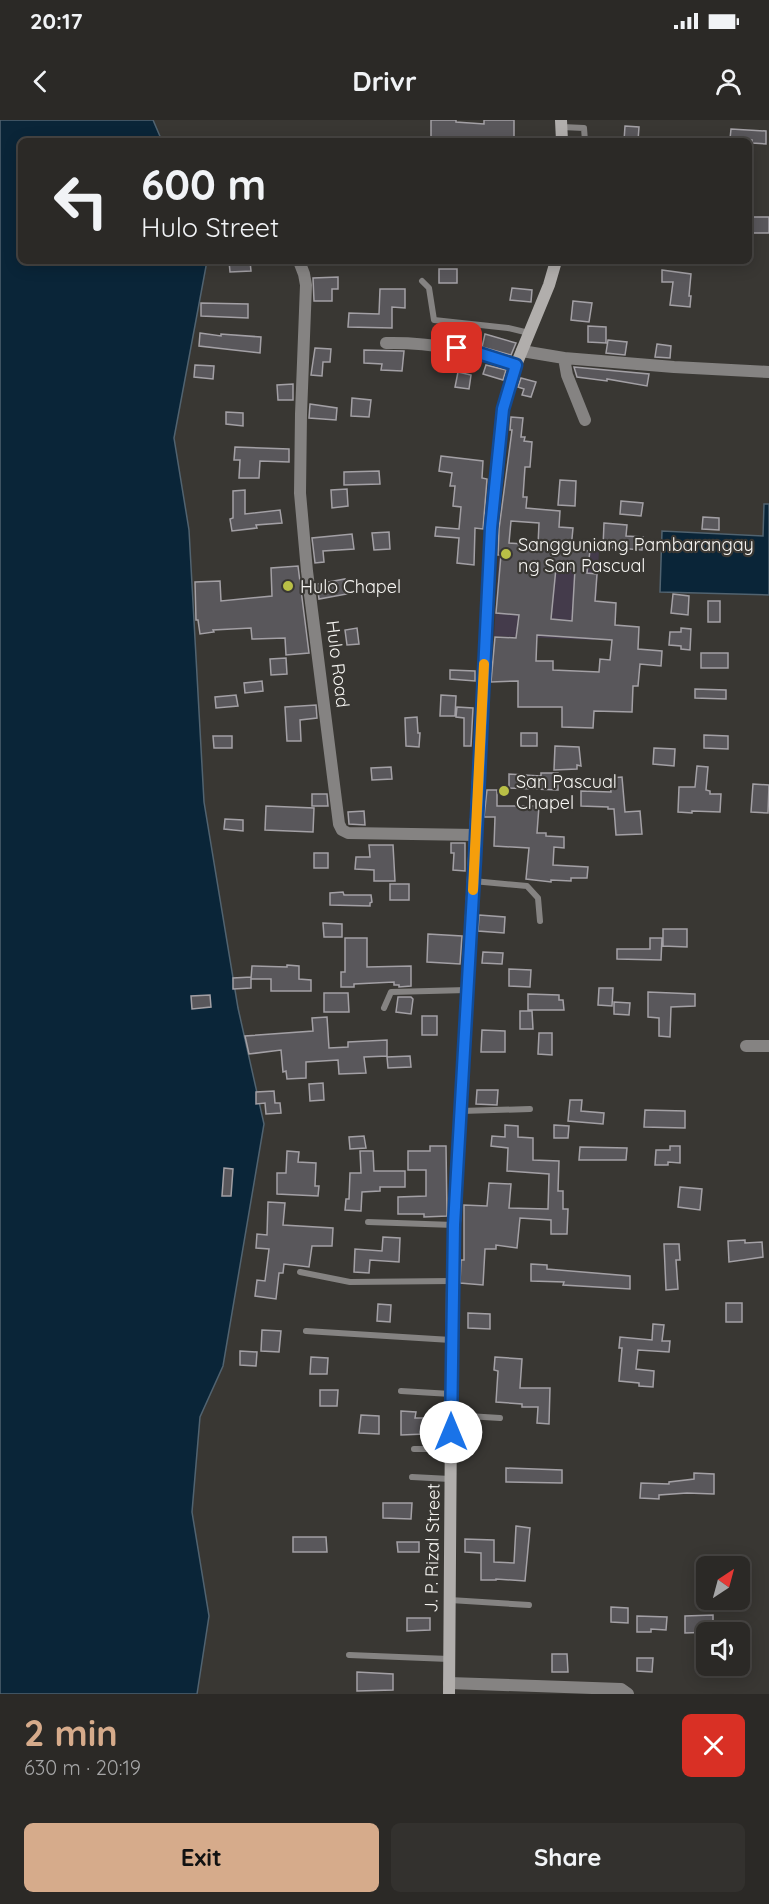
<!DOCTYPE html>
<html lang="en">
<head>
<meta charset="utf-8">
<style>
  :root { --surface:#2b2926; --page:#33312e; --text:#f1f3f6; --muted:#a6a6a7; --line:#474543; --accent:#d6ab8b }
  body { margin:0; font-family:Quicksand,sans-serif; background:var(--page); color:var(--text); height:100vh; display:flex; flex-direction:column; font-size:22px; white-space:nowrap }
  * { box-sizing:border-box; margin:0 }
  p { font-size:20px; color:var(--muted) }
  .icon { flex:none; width:33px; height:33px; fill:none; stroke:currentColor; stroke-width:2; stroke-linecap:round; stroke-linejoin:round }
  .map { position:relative; height:1574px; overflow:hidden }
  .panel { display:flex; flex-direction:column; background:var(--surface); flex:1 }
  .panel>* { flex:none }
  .top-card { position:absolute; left:18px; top:18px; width:734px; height:126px; border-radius:9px; box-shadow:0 3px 15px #0003,0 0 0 2px var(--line); background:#2b2926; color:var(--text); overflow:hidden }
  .needle { width:39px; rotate:36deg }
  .tools { position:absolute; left:696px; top:1436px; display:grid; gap:12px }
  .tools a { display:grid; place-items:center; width:54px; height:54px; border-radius:9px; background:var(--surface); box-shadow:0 3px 15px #0003,0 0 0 2px var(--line); font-size:30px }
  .pin { position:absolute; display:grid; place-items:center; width:51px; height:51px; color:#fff; margin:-26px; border-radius:12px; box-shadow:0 3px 9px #0006 }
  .me { position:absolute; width:66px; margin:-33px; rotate:0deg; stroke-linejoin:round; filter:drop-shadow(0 0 4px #0008) }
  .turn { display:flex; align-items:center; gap:21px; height:126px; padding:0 24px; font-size:27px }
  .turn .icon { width:78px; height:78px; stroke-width:2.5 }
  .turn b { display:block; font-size:42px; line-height:51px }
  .round { display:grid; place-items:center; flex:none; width:63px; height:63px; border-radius:9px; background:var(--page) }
  .headline { display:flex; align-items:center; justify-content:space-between; height:102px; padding:0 24px }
  h1 { font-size:36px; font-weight:700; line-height:45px; color:var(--accent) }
  .primary-button { display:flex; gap:12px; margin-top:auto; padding:12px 24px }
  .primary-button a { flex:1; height:69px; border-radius:9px; background:var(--accent); color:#111; font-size:24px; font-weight:700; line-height:69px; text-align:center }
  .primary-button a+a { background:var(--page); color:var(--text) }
  .status { display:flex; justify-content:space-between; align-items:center; height:42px; padding:0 30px; background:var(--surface); direction:ltr }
  .status svg { height:16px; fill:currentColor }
  header { display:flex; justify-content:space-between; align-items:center; height:78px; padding:0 24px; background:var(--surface); font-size:27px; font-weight:700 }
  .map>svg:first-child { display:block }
</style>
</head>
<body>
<div class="status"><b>20:17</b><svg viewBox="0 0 49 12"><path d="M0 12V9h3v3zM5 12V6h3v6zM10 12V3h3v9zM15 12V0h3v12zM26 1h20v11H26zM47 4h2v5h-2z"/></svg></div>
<header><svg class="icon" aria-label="back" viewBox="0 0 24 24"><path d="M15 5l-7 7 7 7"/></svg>Drivr<svg class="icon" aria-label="person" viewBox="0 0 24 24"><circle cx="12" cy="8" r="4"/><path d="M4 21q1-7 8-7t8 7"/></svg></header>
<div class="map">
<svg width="769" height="1574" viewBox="0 0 769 1574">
  <rect width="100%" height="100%" fill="#393733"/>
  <path fill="#443b4b" d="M535 425 599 431 594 520 494 516 499 436 533 439Z"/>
  <path fill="#0a2538" stroke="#516370" stroke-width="1.5" d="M0 0H153L162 21H21V141H207L174 318 189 410 204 682 238 888 264 1004 223 1246 200 1297 192 1392 209 1496 197 1574H0Z
    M764 384H769V475L660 472 662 411 763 416Z"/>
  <path fill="#59575b" stroke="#a3a0a5" stroke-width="1.5" fill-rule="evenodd" d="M431 0H456V2L484 4V0H514V21H431Z
    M625 6 639 7 638 21H624Z
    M731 9 766 11V24L752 23V20L730 19Z
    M748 97H769V113H748Z
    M229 141H250L251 151 230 152Z
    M439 149H457V163H439Z
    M662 150 691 154 689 176H691L690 187 670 185 673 162H662Z
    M338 157V169H332V181H314L313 158Z
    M512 168 532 170 531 182 510 180Z
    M380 169H405V188L392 187V208L348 207 349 193 379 194Z
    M573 181 592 183 589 202 571 200Z
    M201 183 248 184V198L201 196Z
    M588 206 606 207V223L588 222Z
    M200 213 221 216V214L261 217 260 233 199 226Z
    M485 214 516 223 511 235 482 227Z
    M608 220 627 222 625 235 606 233Z
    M657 224 671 226 670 238 655 237Z
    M315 228 331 229 330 242H323L322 256 311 255Z
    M364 230 404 231 402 251 381 250 382 244 364 243Z
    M195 245 214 246 213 259 194 257Z
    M486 245 506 250 503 260 483 254Z
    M574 247 649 254 647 266 607 259V261L577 257Z
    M458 252 471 255 469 269 455 267Z
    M521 258 536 262 531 277 522 275 524 269 518 267Z
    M293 264V280H278L277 265Z
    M352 278 371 280 369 297 351 296Z
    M310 284 337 288 336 300 309 298Z
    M226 292 243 293V306L226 304Z
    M511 297 523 298 521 317H525L524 321 532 322 530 347H525L523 377H527L526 388 560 391 559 407 573 408 571 429 590 431 587 453 597 454 595 481 616 483 615 505 639 507 638 529 662 531 661 546 640 544 638 566H633L632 592 594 591 593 608 562 607V587H518V561L491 562 495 517 516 518 519 495 496 493 501 435H498L499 409 512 310H510ZM511 401 539 403 538 425 509 423ZM556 448 575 449 572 501 551 499ZM537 515 612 520 610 540 600 539 599 552 553 550V541H536Z
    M235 327 289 329V342L260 341 259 358H239L240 340H234Z
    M441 336 483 341 482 358 487 359 483 409 475 408 474 445 457 443 459 418 435 416 436 407 459 409 461 387 453 386 455 366H450L452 353 439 351Z
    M379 351 380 364 344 365V352Z
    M560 360 576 361 575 386 558 385Z
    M347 369 348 386 332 388 331 370Z
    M245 370V394L280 390 282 403 256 405 257 408 232 411 230 399 233 398V371Z
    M621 381 643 383 641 396 620 394Z
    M703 397 719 398V410L702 409Z
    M604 403 627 405 626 416 643 417 642 430 603 427Z
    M389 412 390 429 374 430 372 413Z
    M352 414 354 429 323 431 324 442 315 443 312 418Z
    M298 446 309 533 286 535 285 518 252 519 251 508 213 510 214 512 200 514 198 500H196L195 462 220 461 221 481 272 476 271 448Z
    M345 459 347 474 319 479 317 464Z
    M673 474 689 476 688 495 671 493Z
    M708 481H720V502H708Z
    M357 508 359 524 347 525 345 510Z
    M681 508 691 509 690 530 681 529V526L669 525 670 512H681Z
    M701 533H728V548H701Z
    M286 538 287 554 271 555 270 539Z
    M450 550 475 551V561L450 559Z
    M262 561 263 571 245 573 244 563Z
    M695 569 726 570V579L695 578Z
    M236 575 238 586 216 588 215 577Z
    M441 575 456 576 455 596H440Z
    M316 585 317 598 300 600 301 621H287L285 587Z
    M457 587 473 588 471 626H464V598L456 597Z
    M417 597 418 613H420L419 627 406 626 405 598Z
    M521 613H537V626H521Z
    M704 615 728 616V629L704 628Z
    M213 616H232V628H214Z
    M555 626 579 627 581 646 577 645V649L554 650Z
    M654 628 675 629 674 646 653 644Z
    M697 646 708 647 706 670 710 671V674H721L720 692 692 691V693L678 692 679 667H695Z
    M391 647 392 659 372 660 371 648Z
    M541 653H558V670L509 668V654L541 656Z
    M622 657 625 692 640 691 642 714 616 715 614 689H608V687L581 686V671L611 672 610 658Z
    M753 664 769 665 768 693 751 692Z
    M487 670H497V686H539L537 713H546V716L564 717V728L554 727 553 745 588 747 587 758H571V761L551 760V762L526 759 529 728 494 726 495 697H484Z
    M312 674H327L328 686H312Z
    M266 686 314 688 313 712 265 710Z
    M364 691 365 705 349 704 348 692Z
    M225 699 243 700V711L224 709Z
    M451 723H465V751L453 750 454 733H451Z
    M369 725H393L395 761H374V750L355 749 356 737H370Z
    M314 733H328V748H314Z
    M390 764H409V780H390Z
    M343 772 344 775H371L372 782 370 783V786L330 785V773Z
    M479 795 505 797 504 813 478 811Z
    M323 803 342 804V817H324Z
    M663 809H687V827L663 826Z
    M428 814 462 816 460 844 427 842Z
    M345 818H367V847L411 846V866L399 867V865H394V862L354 864V867H341V852H345Z
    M650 818H662L661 840 617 839V829H650Z
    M483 832 503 833 502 844 482 843Z
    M287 845 299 846V859L311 860V871H271V859H251L252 846 287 847Z
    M509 849 531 850 530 867 509 866Z
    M251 857V868L233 869V858Z
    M599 868H613L612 886 598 885Z
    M648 872 695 874V886L671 887 670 917 659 916V898L648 897Z
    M324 873H348L349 892H324Z
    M528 874 559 875V880H563L564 890H528Z
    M210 875 211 887 192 889 191 876Z
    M398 877H411L413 879 411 894 396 892Z
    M614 882 630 883 629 895 614 894Z
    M520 891H532L533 909H520Z
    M422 896H437V915H422Z
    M327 897 329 928 348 927V922L387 920V936L364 937 366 953 339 954 338 940 306 942V958L287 959 286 951 283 952 281 930 249 934 245 916 313 911 312 898Z
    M482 910 505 911V932H481Z
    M539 913H552V935L538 934Z
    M410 936 411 947 388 948 387 937Z
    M323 963 324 980 310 981 309 964Z
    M477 970H498L497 985 476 984Z
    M274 971 275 983H280L281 993 266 994 265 983 256 984V972Z
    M570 980H582L581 991 604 993 603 1004 568 1001Z
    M645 990 685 991V1008L644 1007Z
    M505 1005 518 1006V1017L533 1018V1040L559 1041 558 1071H563V1089H568L567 1114H551V1100L520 1098 517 1128 496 1125V1129H485L483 1165 460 1163 461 1140H464V1085L487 1086 489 1063 511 1064 509 1088 548 1089 549 1054 507 1051 508 1028 491 1026 492 1016 505 1017Z
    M554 1005 569 1006 568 1018H554Z
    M364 1016 366 1028 350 1029 349 1017Z
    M430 1026H446L447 1096 424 1097V1094H398V1077L426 1076V1050H408V1031H430Z
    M670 1026H680V1043L668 1042V1045H655L656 1030H670Z
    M580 1027 627 1028 626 1040H579Z
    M287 1031 299 1032 298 1042 316 1043 315 1066H319L318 1076 277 1074V1053H286Z
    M360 1031H373L374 1051H405V1067H380V1071L362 1072 361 1091 345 1090 346 1079H349L350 1053H361Z
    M224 1048 233 1049 231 1076H222Z
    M680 1067 702 1069 700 1090 678 1087Z
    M268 1082 285 1083 283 1105 333 1108 332 1126H312L309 1147 284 1144 283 1153H279L276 1179 255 1176 257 1160 265 1161 269 1129 256 1128 257 1114 267 1115Z
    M383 1117 400 1118 399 1142 370 1140 369 1153 354 1152 355 1129 382 1131Z
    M745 1120V1123L762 1122 763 1137 729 1142 728 1121Z
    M664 1124H679L680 1140H676L678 1169 666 1170Z
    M531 1144 547 1145V1149L630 1156V1169L563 1165 564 1162 531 1161Z
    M726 1183H742V1202H726Z
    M378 1184 391 1185 390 1202 377 1201Z
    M468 1193 490 1194V1209L468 1208Z
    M653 1204 664 1205 662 1221H670L669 1232 638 1230 636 1249 654 1251 653 1267 639 1266V1263L619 1261 622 1228H619L620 1217 652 1220Z
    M262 1210 281 1211 279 1232 261 1231Z
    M240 1231 257 1232 256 1246 240 1245Z
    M311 1237 328 1238 327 1254H310Z
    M495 1237 522 1239 520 1268H550L549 1304 537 1303 538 1287H522V1284L496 1282 498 1251 494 1250Z
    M320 1270H338L337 1286H320Z
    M401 1291 416 1292 415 1298H426L425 1314 401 1315Z
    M361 1295 379 1296V1314L359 1313Z
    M506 1348 562 1350V1363L506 1362Z
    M694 1353 714 1354V1374L687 1373 659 1375V1379L640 1378 641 1363 669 1364V1362L694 1359Z
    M383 1383H412L411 1399 383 1398Z
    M516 1406 530 1408 525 1461 496 1459V1460H481V1433L465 1432V1419L494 1420V1442L514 1443Z
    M293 1417H326L327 1432H293Z
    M397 1422H419V1432H398Z
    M611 1487 628 1488V1503L611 1502Z
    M713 1495V1512L685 1513V1496Z
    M637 1496 667 1497 666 1510 651 1509V1512H637Z
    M407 1498H430V1510L407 1511Z
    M552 1534H567L568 1552H552Z
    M637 1538H653L652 1552 637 1551Z
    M357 1552 393 1554V1570L357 1571Z"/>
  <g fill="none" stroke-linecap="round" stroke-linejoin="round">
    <path stroke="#858382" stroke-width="6" d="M562 7 584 8 585 21
      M422 161 429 168 434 200 508 208 529 213
      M473 761 527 766 538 778 540 801
      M384 888 391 872 467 870
      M461 991 530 989
      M368 1102 454 1105
      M300 1152 350 1162 452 1161
      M306 1211 451 1220
      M401 1271 451 1274
      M451 1295 500 1298
      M414 1329H451
      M412 1357 450 1359
      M450 1480 529 1485
      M349 1535 449 1539"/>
    <path stroke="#858382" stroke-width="12" d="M299 141 304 154 306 165 301 294 300 373 307 451 339 704 342 710 348 713 476 715
      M386 223C433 222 472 231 516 245
      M522 231 564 238 567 255 585 300
      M564 238 674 247 769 252
      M746 926H769
      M449 1563 621 1569 628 1574"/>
    <path stroke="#b1aeac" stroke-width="12" d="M561 0 562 21
      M449 1574 452 1161 491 408 503 289 516 245 549 165 556 141"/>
  </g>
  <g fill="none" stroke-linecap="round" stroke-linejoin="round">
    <defs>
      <path id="route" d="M451 1312 454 1105 475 738 491 408 503 289 516 245 472 231 457 228"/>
    </defs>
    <use href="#route" stroke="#114b97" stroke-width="15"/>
    <use href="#route" stroke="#1a73e8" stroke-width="10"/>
    <path stroke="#f59e0b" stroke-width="10" d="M473 770 484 544"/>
  </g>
  <g fill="#bac046" stroke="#393733" stroke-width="2">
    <circle cx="506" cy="434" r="6"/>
    <circle cx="288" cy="466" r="6"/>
    <circle cx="504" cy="671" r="6"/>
  </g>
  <g text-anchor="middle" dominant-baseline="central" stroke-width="4.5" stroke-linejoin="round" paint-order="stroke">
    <g font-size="18" fill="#f6f5f2" stroke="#393733" text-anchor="start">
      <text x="518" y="424">Sangguniang Pambarangay<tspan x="518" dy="21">ng San Pascual</tspan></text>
      <text x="300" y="466">Hulo Chapel</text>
      <text x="516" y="661">San Pascual<tspan x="516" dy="21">Chapel</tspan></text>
    </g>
    <g font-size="18" fill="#f6f5f2" stroke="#393733">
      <text transform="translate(338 544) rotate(83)">Hulo Road</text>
      <text transform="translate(432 1428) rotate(-89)">J. P. Rizal Street</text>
    </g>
  </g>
</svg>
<div class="tools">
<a><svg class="needle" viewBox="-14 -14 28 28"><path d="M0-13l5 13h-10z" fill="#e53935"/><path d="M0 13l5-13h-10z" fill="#a6a6a7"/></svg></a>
<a><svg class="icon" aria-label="sound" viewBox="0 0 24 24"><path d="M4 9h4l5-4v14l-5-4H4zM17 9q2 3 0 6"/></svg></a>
</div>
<div class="pin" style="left:457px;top:228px;background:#d93025"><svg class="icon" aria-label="arrive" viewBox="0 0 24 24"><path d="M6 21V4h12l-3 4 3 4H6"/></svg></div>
<svg class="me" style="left:451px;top:1312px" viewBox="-20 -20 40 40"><circle r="19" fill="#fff"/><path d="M0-13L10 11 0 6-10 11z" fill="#1a73e8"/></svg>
<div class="top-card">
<div class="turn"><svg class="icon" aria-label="left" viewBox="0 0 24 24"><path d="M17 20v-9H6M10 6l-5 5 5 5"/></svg><div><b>600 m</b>Hulo Street</div></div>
</div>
</div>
<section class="panel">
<div class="headline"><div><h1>2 min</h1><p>630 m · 20:19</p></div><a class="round" style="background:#d93025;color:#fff"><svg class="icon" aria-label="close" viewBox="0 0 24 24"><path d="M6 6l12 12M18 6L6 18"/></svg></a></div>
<div class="primary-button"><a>Exit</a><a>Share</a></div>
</section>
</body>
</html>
